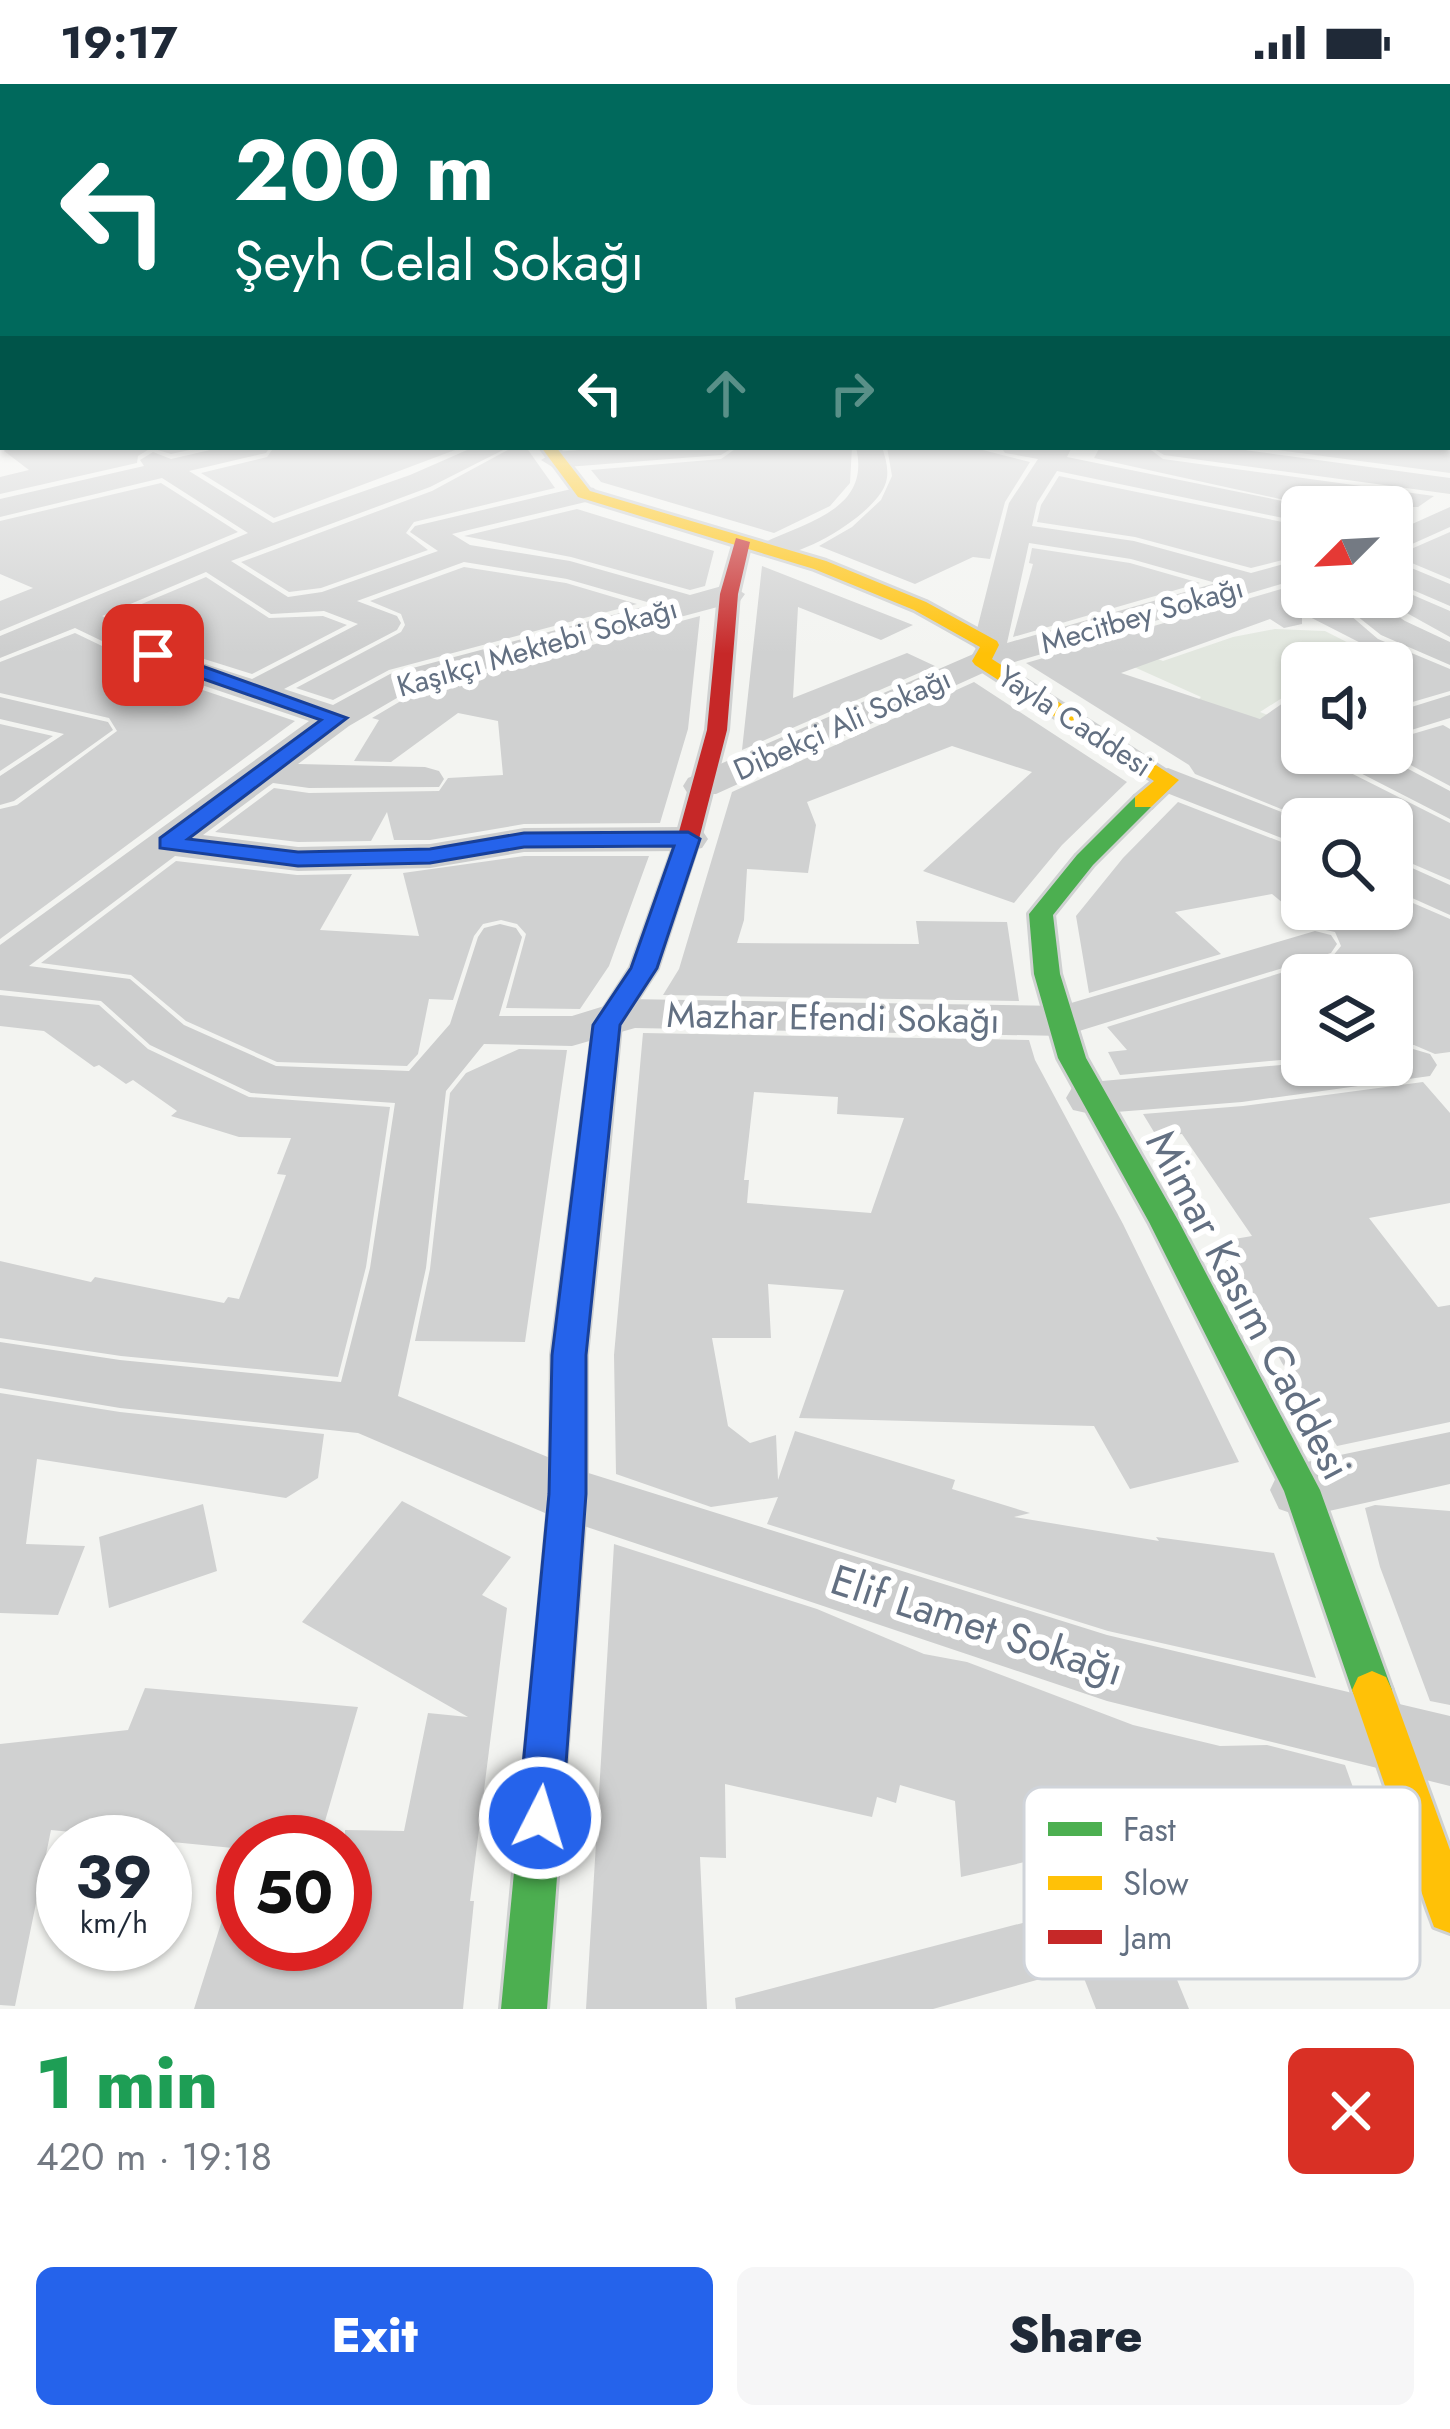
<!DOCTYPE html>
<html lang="en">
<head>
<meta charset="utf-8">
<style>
  :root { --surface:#fff; --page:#f6f6f7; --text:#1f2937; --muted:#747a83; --accent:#2563eb }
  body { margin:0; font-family:Jost,sans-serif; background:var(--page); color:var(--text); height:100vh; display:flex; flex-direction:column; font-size:45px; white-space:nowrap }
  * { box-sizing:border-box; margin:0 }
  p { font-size:39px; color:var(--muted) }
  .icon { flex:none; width:66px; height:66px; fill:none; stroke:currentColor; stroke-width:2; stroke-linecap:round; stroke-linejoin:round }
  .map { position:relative; height:1925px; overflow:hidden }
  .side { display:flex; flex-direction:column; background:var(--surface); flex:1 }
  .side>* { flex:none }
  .banner { position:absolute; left:0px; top:0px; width:1452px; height:366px; box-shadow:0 3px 9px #0004; background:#00695c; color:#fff; overflow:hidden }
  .needle { width:78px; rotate:246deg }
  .controls { position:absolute; left:1281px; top:402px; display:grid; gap:24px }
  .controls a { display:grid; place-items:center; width:132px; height:132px; border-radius:18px; background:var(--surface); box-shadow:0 3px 9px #0004; font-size:60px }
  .speed { position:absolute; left:36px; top:1731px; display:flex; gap:24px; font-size:60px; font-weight:700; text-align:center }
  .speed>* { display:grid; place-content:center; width:156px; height:156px; border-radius:50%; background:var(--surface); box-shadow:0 3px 9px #0004; line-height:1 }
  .speed small { font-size:30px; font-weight:400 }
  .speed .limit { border:18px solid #d22; background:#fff; color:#111 }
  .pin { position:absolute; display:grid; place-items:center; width:102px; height:102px; color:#fff; margin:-51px; border-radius:24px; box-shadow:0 6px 18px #0006 }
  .me { position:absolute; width:132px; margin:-66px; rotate:5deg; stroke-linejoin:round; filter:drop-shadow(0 0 9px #0008) }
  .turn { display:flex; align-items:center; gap:42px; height:252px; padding:0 36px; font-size:54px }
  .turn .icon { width:156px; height:156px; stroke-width:2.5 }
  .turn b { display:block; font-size:84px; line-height:102px }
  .lanes { display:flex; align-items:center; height:114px; padding:0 36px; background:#0003; justify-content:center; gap:60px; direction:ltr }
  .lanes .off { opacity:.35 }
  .round { display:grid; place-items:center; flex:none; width:126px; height:126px; border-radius:18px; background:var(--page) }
  .summary { display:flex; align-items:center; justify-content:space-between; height:204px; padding:0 36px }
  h1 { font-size:72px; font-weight:800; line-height:90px; color:#1e9e55 }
  .cta { display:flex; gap:24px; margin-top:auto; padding:24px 36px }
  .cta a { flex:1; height:138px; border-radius:18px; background:var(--accent); color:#fff; font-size:48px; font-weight:800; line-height:138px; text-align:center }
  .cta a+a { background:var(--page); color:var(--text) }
  .status { display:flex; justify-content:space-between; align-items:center; height:84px; padding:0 60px; background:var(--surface); direction:ltr }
  .status svg { height:33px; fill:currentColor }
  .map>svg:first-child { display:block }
</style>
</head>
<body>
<div class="status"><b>19:17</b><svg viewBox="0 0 49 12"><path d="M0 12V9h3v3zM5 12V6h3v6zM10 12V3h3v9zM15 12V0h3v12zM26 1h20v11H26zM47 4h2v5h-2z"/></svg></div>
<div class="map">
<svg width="1450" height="1925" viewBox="0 0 1450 1925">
  <rect width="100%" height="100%" fill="#f3f4f1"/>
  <path fill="#e2e7df" d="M1275 545 1325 547 1388 579H1302V610L1293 607 1260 628 1285 638 1188 626 1201 613 1114 574 1127 563 1163 577 1233 553Z"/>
  <path fill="#d0d1d1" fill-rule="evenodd" d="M8 363H203L171 370 151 364 138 372 137 379 0 410V393L29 386 4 367Z
    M274 363H463L274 434 201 389 267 373Z
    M513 363H526L555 404 414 438 406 449 428 466 321 504 289 508 241 478 432 407Z
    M738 363H852L850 399 830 422 774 449 601 398 591 386 721 375Z
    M887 363H971L1030 378 1005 418 990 475 973 473 915 500 819 462 852 443 881 416 892 392Z
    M1100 363H1147L1163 375 1434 412 1418 423H1316L1094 374Z
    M1256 363H1450V389Z
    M1059 392 1302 442V471L1251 484 1135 453 1037 438 1041 421Z
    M161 399 238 448 0 547V517L33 504 0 490V437Z
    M577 425 714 467 705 502 690 506 571 473 464 452Z
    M1450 448V495L1395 472Z
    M1032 464 1130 479 1200 499 1013 553 1033 480 1029 479Z
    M762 482 913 541 881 556 798 523 793 614 907 569 935 582 742 666Z
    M464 483 566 499 637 520 389 586 333 616 296 604 401 548 405 541 401 530 370 517Z
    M206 493 269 534 323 532 347 541 252 590 201 574 113 532Z
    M1302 499V513H1329L1378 555 1450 585V607L1392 624V575L1302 529V540L1284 544 1270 535 1121 589 1260 635 1302 606V669H1327L1335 681 1450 739V796L1392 771V735H1306L1195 690 1189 681 1026 579Z
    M1392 502 1450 527V553L1378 513H1392Z
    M700 532 688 645 660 739 524 740 430 756H394L387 728 371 757 298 758 215 748 274 704 309 709 439 707 448 694 503 691 498 637 458 629 391 678 354 677 379 636 372 634 416 608Z
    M75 549 173 596 295 637 0 855V725L17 721 117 647 109 634 0 609V578Z
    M974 598 1127 698 1062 761 1014 819 923 787 1032 688 952 662 807 718 816 741 808 789 747 785 744 836 737 859 919 860 916 837 1007 838 1019 917 663 911 679 885 732 708Z
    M0 640 53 652 0 687Z
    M1443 641 1450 645V702L1388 669H1392V656Z
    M1178 718 1302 766V825H1392V810L1450 835V968L1435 970 1414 961 1392 963V891H1302V974L1120 991 1108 968 1127 966 1107 943 1332 873 1341 862 1335 848 1312 843 1272 810 1175 828 1221 870 1089 909 1076 832 1123 774Z
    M524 772H649L609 882 580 925 506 924 526 850 517 840 501 836 483 840 474 852 453 916 429 915 418 970 407 982 277 978 186 937 131 891 41 879 176 777 297 791 352 790 320 846 419 852 403 789Z
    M0 911 99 921 148 965 249 1013 390 1023 366 1183 338 1293 121 1272 0 1254V1177L91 1198 95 1193 224 1219 228 1213 239 1215 286 1091 277 1090 291 1054 239 1053 171 1032 177 1027 133 996 126 1000 99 981 94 983 44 947 0 942Z
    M643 949 1029 956 1035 976 1123 1140 1239 1378 1130 1405 1094 1342 799 1334 844 1206 768 1200 771 1254H712L728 1342 750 1359 776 1351 778 1396 795 1347 955 1396 952 1405 1030 1429 1014 1433 1159 1457 1156 1453 1274 1469 1316 1594 1108 1547 767 1440 778 1413 711 1423 616 1390 614 1271ZM754 1008 838 1013 837 1030 904 1034 871 1129 747 1119 749 1096H744Z
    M519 965 567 966 525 1258 415 1257 430 1185 450 1009 466 989Z
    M1423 998 1450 1029V1119L1369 1134 1438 1223 1450 1221V1338L1337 1362 1282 1279 1217 1158 1252 1152 1182 1050 1157 1053 1143 1030 1243 1022Z
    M0 1309 120 1328 324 1350 318 1394 286 1414 37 1375 26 1460 85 1462 58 1531 0 1529Z
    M402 1417 511 1473 482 1511 507 1524 470 1817H474L463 1925H194L236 1792 243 1793V1860H345V1746L404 1747 428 1629 468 1633 302 1538Z
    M203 1420 217 1487 109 1524 99 1453Z
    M1375 1421 1450 1427V1621L1430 1617 1380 1483 1365 1424Z
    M614 1460 817 1525 924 1570 967 1578 1133 1641 1220 1662 1267 1661 1345 1681 1360 1723 1139 1728 1140 1751 961 1793 955 1717 900 1701 896 1719 877 1713 872 1733 725 1700 726 1774 700 1773 707 1925H586Z
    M145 1604 358 1623 319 1758H243V1765L51 1746 15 1922 0 1921V1660L128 1646Z
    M1141 1808 1189 1925H1096L1080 1884 933 1925H736L735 1914Z"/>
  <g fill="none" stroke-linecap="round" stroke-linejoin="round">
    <defs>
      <path id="fast" d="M1143 711 1151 713V723L1093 781 1053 831 1060 890 1086 974 1179 1138 1320 1406 1392 1606 1386 1619 1372 1625 1358 1619 1352 1606 1284 1407 1149 1138 1058 974 1034 890 1029 830 1077 771 1135 713Z
        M592 1066 602 1069 607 1076 586 1271V1410L547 1925H501L550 1410 552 1271 577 1076 582 1069Z"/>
      <path id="slow" d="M541 363H556L590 407 826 477 926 518 997 557 999 561 992 575 1179 696 1151 723H1135V713L1154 697 975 581 972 577 980 563 914 526 814 485 578 413Z
        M1372 1587 1386 1593 1392 1606 1450 1766V1849L1434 1843 1428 1827 1352 1606 1358 1593Z"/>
      <path id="jam" d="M736 454 750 458 738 510 727 646 699 755 657 884 620 941 607 1076 602 1083H582L577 1076 594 941 631 884 677 755 707 646 720 510Z"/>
    </defs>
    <use href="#fast" stroke="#cfd1d1" stroke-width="6"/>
    <use href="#slow" stroke="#cfd1d1" stroke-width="6"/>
    <use href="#jam" stroke="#cfd1d1" stroke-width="6"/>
    <path fill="#cdcece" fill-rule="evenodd" d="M1449 302H1450V316H1449Z
      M0 347H3V363H0Z
      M223 363H270L266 369 189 387 273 439 410 391 474 363H509L430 403 231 477 288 513 322 508 438 467 410 448 415 442 584 402 594 404 598 410 594 416 452 450 470 461 570 477 690 511 729 500 745 510 740 517 414 604 349 642 298 680 425 683 439 687 444 695 439 703 309 704 273 699 203 751 298 763 430 760 524 744 688 743 702 746 708 755 702 764 688 767 524 768 430 784 298 787 175 772 29 882 130 895 184 941 276 982 409 987 450 940 478 853 484 844 500 840 516 844 522 853 499 932H572L627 915 1061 922 1315 847 1331 851 1337 860 1331 869 1063 952 635 944 572 962 484 960 446 1007 426 1184 398 1312 582 1387 1107 1551 1450 1632V1702L1107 1617 545 1429 358 1349 120 1324 0 1304V1258L120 1276 341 1298 370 1184 395 1019 251 1009 150 961 101 917 0 906V861L309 637 175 592 75 544 0 574V552L248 449 162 394 0 433V415L144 382 140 376 153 368 171 375ZM464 478 567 495 654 520 390 590 333 621 284 605 397 546 401 539 397 532 357 517ZM206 488 271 530 324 527 358 540 252 595 199 578 102 532Z
      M618 363H734L721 371 554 384 541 376 554 368Z
      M856 363H882C886 375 890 389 885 401 873 432 795 479 763 471L759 465 763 459C809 437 871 425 856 363Z
      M1001 363H1072L1067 373 1312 423H1302V438L1057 387 1037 419 1032 442 1134 457 1251 489 1302 475V494L994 584 716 710H688L683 702 688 694 978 568 973 561 1009 419 1038 375 1005 369ZM1029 459 1131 475 1216 499 1007 559Z
      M1151 363H1223L1450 394V410L1164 371Z
      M1450 423V443L1392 469V449Z
      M1392 476 1450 500V522L1392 497Z
      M1333 513H1370L1405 537 1450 558V581L1381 551Z
      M1450 611V634L1392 652V629Z
      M0 613 108 638 113 646 14 717 0 721V692L64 650 0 635Z
      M1331 669H1378L1450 707V735L1337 677Z
      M1168 684 1302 736V762L1154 704 1149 696 1154 688Z
      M1392 775 1450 801V831L1392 805Z
      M1413 965 1430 970 1437 981 1430 992 1242 1018 1091 1030 1073 1026 1066 1014 1073 1002 1091 998 1302 979 1392 981V968Z
      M1450 1348V1400L1302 1433 1279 1425 1270 1406 1279 1387 1302 1379Z"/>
    <use href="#fast" fill="#4caf50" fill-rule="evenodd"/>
    <use href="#slow" fill="#ffc107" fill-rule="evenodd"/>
    <use href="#jam" fill="#c62828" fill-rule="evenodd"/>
  </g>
  <linearGradient id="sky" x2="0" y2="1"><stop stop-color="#9ec1e2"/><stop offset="0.53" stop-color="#fafaf9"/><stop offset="1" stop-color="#fafaf9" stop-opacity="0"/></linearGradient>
  <rect width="1450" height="570" fill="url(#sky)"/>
  <path fill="#2563eb" stroke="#184099" stroke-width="3" d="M146 567H160L347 634 188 755 298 768 430 765 524 749 688 748 700 755 657 884 620 941 586 1271V1410L562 1734 555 1749 540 1755 525 1749 518 1734 549 1410 552 1271 593 941 631 884 674 762 524 763 430 779 298 782 160 764V754L321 636 146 575Z"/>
  <g text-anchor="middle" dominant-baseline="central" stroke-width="12" stroke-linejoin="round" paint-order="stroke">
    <g font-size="30" fill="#637082" stroke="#fff">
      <text transform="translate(1142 531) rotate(-16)">Meсitbey Sokağı</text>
      <text transform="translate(537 563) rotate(-16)">Kaşıkçı Mektebi Sokağı</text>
      <text transform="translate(1075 637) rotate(33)">Yayla Caddesi</text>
      <text transform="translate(842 640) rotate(-24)">Dibekçi Ali Sokağı</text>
    </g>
    <g font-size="36" fill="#637082" stroke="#fff">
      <text transform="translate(833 933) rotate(1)">Mazhar Efendi Sokağı</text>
    </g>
    <g font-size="42" fill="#637082" stroke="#fff">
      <text transform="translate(1249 1221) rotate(62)">Mimar Kasım Caddesi</text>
      <text transform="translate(977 1541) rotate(18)">Elif Lamet Sokağı</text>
    </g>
  </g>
  <rect x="1024" y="1703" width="396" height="192" rx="18" fill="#fff" stroke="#d0d4da" stroke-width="3"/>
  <rect x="1048" y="1738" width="54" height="14" fill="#4caf50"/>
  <rect x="1048" y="1792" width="54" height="14" fill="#ffc107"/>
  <rect x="1048" y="1846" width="54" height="14" fill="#c62828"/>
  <g font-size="33" fill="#637082">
    <text x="1123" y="1757">Fast</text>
    <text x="1123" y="1811">Slow</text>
    <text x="1123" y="1865">Jam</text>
  </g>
</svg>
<div class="controls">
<a><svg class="needle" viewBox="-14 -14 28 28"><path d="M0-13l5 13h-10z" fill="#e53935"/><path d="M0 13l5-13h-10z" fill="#747a83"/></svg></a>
<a><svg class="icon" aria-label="sound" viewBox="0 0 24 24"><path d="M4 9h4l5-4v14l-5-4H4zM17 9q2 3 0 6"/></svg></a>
<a><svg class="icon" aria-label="search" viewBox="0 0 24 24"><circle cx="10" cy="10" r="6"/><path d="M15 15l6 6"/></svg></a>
<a><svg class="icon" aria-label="layers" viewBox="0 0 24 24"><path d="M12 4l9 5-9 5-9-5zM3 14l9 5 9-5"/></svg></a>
</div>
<div class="speed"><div>39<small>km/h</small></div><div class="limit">50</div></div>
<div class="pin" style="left:153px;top:571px;background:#d93025"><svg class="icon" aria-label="arrive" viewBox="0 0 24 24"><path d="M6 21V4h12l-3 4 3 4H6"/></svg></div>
<svg class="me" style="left:540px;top:1734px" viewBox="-20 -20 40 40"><circle r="17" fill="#2563eb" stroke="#fff" stroke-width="3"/><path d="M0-11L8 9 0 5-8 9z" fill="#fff"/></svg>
<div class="banner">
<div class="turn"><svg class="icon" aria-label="left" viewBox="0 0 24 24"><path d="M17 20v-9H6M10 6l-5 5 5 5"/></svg><div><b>200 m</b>Şeyh Celal Sokağı</div></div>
<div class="lanes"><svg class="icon" aria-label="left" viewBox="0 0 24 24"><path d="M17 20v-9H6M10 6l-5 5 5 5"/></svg><svg class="icon off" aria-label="ahead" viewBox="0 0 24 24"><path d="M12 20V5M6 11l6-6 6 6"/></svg><svg class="icon off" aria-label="right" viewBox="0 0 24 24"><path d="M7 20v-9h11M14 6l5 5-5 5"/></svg></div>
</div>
</div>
<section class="side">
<div class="summary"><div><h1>1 min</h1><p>420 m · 19:18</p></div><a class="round" style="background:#d93025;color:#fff"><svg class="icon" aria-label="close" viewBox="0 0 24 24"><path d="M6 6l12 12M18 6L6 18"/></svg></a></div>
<div class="cta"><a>Exit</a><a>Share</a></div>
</section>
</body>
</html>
